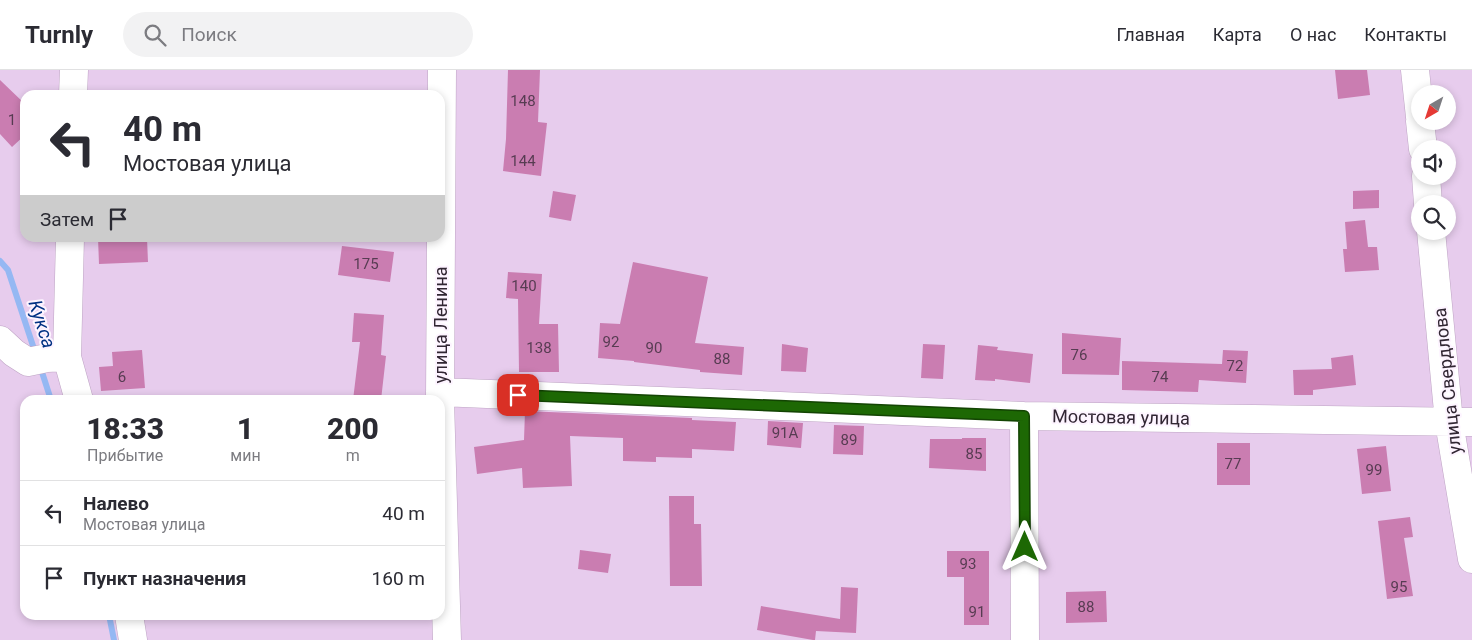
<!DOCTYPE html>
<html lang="ru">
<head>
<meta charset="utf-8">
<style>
  :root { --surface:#fff; --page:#f2f2f3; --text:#2b2b33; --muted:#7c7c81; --line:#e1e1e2 }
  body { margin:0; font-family:Roboto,sans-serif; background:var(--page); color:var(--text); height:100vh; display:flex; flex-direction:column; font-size:19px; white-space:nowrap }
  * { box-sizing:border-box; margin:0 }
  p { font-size:16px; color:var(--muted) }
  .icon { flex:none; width:28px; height:28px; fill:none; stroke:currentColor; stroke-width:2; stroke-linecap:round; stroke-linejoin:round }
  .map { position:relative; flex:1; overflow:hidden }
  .sheet { position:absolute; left:20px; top:325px; width:425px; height:225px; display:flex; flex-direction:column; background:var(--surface); border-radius:15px; box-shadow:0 2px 8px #0003 }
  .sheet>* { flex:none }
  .guide { position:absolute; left:20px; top:20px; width:425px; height:152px; border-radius:15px; box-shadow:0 2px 8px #0003; background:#fff; color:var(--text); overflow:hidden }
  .needle { width:32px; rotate:219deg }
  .fabs { position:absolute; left:1411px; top:15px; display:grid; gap:10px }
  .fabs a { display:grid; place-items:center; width:45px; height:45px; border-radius:50%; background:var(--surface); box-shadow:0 2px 8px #0003; font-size:25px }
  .pin { position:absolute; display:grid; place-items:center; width:42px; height:42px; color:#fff; margin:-21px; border-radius:10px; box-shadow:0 2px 8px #0006 }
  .me { position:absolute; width:55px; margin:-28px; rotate:0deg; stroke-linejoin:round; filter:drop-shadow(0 0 4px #0008) }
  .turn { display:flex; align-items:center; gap:18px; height:105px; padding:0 20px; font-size:22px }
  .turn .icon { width:65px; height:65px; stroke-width:2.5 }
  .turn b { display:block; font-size:35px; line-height:42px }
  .then { display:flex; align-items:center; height:48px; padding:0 20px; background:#0003; gap:10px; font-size:19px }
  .eta { display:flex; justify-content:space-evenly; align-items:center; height:85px; text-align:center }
  .eta b { font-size:30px; font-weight:800; line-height:35px }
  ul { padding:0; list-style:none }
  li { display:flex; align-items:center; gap:15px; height:65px; padding:0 20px; border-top:1px solid var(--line) }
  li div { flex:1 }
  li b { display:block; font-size:19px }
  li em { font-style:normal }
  header { display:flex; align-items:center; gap:30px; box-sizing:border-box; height:70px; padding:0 25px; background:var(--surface); border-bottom:1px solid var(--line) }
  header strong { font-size:24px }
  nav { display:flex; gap:28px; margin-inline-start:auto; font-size:18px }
  .search { width:350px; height:45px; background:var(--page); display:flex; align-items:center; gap:12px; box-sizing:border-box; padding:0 18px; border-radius:28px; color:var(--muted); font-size:19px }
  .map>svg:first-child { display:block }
</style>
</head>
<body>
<header>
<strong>Turnly</strong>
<div class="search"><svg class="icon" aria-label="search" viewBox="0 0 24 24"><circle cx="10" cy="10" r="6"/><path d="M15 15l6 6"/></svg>Поиск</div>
<nav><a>Главная</a><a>Карта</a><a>О нас</a><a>Контакты</a></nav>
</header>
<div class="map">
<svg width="1472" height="570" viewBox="0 0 1472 570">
  <rect width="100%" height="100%" fill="#e7cced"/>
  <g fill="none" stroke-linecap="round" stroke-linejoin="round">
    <path stroke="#95b8f3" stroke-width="6" d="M0 191 8 200 36 285
      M40 296 51 330
      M109 545 114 570"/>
  </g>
  <path fill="#ca7db1" d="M508 0H540L538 52 547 53 541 106 503 101 506 69Z
    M1335 0H1367L1370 25 1338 29Z
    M0 10 25 34V65L12 77 0 64Z
    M1379 120V138L1353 139V121Z
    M553 121 576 125 571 151 549 147Z
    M1365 150 1368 177H1377L1379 200 1345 202 1343 179H1347L1345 152Z
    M98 168H147L148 192 99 194Z
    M342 176 394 182 390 212 338 205Z
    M633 192 708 207 695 273 744 277 742 305 700 302V300L634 292V291L598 288 600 253 620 254Z
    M508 202 542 204 539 254H558L559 302H519L518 229 506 228Z
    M354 243 384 245 381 285 386 286 381 330H353L360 272H352Z
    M1062 263 1121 268 1119 305 1062 304Z
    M782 274 808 278 806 302 781 301Z
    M923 274 945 275 943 309 921 308Z
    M978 275 998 277 997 280 1033 284 1030 313 995 309V311L975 310Z
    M142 280 145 318 101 321 99 297 113 296 112 282Z
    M1223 280 1248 281 1246 313 1199 310 1198 322 1122 320V291L1222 294Z
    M1353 285 1356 315 1313 320V325H1294L1293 300 1332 299 1331 288Z
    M525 341 692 348V350L736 352 734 381 692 379V388L656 387V392L623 391V368L570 366 572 416 523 418 522 398 477 404 474 377 524 370Z
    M768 351 803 353 801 378 767 375Z
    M834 355 864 356 863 385 833 384Z
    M962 368H986V401L929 398 930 369H962Z
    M1217 373H1250V415H1217Z
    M1386 376 1391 421 1362 424 1357 379Z
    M669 426H694V454H701L702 516H670Z
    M1410 447 1413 467 1404 468 1413 526 1387 529 1378 451Z
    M580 480 611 484 608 503 578 499Z
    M947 481H989V555H964V507H947Z
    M841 517 858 518 856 563 816 561 815 570H813L757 560 761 536 840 549Z
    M1106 521 1107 552 1066 553V522Z"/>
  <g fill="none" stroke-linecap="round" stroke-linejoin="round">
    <defs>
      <path id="minor" d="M1415 0 1420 47
        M73 25 74 0
        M1420 51 1423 79
        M1426 106 1428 134
        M1431 161 1449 352 1472 489
        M70 168 67 287 79 330
        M0 270 14 283 28 292 47 288 67 287
        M440 322 1024 346 1472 352
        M440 330 442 0
        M440 331 447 570
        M1024 346 1025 570
        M129 545 133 570"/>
    </defs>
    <use href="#minor" stroke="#bea4c4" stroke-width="29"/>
    <use href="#minor" stroke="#fff" stroke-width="28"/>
  </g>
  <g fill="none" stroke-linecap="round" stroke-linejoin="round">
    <defs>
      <path id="route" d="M518 325 1024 346 1025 477"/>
    </defs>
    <use href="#route" stroke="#134403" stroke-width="12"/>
    <use href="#route" stroke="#1d6804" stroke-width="9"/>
  </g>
  <g text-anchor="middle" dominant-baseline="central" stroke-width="4" stroke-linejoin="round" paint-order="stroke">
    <g font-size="15" fill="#573c52">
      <text x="523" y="31">148</text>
      <text x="12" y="50">1</text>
      <text x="523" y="91">144</text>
      <text x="366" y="194">175</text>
      <text x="524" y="216">140</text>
      <text x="611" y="272">92</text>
      <text x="539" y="278">138</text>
      <text x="654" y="278">90</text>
      <text x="1079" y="285">76</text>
      <text x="722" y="289">88</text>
      <text x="1235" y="296">72</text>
      <text x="122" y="307">6</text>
      <text x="1160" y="307">74</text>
      <text x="785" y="363">91А</text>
      <text x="849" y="370">89</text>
      <text x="974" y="384">85</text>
      <text x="1233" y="394">77</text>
      <text x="1374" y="400">99</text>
      <text x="968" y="494">93</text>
      <text x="1399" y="517">95</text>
      <text x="1086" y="537">88</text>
      <text x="977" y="542">91</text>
    </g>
    <g font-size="18" fill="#312633" stroke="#fdf4ff">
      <text transform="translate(440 255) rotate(-90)">улица Ленина</text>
      <text transform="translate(1447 311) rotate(-96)">улица Свердлова</text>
      <text transform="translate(1121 347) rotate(1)">Мостовая улица</text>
    </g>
    <g font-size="19" font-style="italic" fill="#003183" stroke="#fdf4ff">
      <text transform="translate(42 254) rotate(72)">Кукса</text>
    </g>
  </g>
</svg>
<div class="fabs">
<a><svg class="needle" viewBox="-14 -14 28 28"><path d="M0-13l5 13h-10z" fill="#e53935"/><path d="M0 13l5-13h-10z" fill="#7c7c81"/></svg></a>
<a><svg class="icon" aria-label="sound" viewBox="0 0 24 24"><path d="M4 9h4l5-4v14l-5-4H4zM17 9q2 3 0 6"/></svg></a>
<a><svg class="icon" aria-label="search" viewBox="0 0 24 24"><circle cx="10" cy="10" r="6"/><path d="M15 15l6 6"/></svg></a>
</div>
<div class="pin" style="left:518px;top:325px;background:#d93025"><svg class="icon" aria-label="arrive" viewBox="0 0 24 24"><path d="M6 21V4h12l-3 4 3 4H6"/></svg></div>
<svg class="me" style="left:1025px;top:477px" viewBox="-20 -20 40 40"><path d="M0-17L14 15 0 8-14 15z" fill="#1d6804" stroke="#fff" stroke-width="4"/></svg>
<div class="guide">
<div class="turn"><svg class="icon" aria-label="left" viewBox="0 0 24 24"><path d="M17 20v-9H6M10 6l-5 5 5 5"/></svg><div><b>40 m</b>Мостовая улица</div></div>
<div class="then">Затем<svg class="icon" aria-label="arrive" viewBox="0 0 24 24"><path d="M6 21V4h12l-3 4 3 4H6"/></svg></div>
</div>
<section class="sheet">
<div class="eta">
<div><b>18:33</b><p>Прибытие</p></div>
<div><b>1</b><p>мин</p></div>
<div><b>200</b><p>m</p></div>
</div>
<ul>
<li><svg class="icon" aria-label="left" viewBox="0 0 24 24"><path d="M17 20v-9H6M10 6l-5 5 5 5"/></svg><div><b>Налево</b><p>Мостовая улица</p></div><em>40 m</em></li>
<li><svg class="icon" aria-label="arrive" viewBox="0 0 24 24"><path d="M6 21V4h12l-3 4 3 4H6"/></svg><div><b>Пункт назначения</b></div><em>160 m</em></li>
</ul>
</section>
</div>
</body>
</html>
